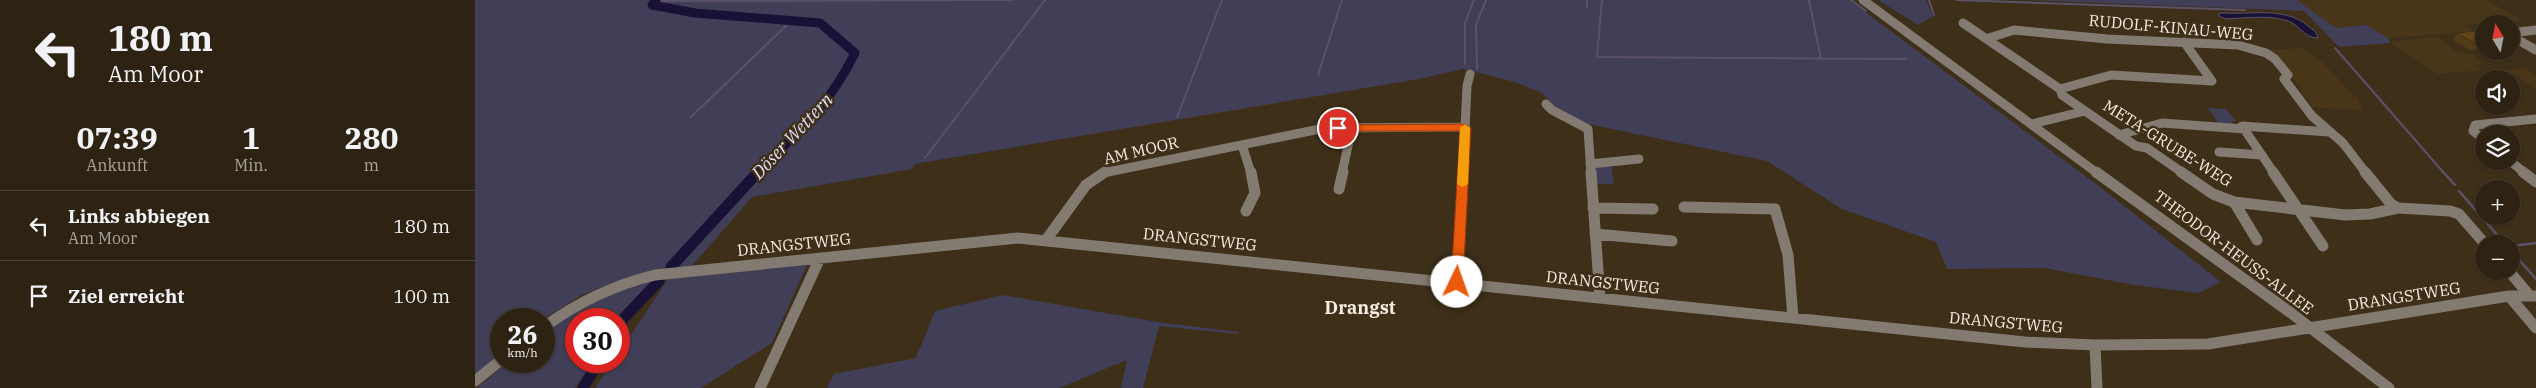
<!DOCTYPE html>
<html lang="de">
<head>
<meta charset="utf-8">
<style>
  :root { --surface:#2e2313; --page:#3a2f21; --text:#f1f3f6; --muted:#a7a4a0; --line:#494033 }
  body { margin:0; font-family:"IBM Plex Serif",serif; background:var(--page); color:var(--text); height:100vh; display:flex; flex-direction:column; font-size:19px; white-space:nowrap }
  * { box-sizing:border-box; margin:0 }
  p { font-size:16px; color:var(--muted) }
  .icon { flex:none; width:28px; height:28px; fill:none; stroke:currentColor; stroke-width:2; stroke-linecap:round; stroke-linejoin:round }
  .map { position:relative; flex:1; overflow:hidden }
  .details { display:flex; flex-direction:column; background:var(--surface); width:475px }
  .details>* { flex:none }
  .hud { background:#2e2313; color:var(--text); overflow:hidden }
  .needle { width:32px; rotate:350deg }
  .buttons { position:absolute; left:2000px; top:15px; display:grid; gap:10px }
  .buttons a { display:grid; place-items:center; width:45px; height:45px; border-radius:50%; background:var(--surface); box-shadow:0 1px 4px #0004,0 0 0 1px var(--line); font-size:25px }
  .speed { position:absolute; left:15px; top:308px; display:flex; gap:10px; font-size:25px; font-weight:700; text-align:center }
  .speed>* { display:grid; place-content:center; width:65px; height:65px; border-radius:50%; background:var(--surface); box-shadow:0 1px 4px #0004,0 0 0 1px var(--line); line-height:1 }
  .speed small { font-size:12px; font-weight:400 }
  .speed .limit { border:8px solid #d22; background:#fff; color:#111 }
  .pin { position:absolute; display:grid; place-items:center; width:42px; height:42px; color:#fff; margin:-21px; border:2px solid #fff; border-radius:50%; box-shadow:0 1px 5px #0007 }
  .me { position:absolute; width:55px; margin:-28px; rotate:3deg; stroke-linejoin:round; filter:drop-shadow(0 0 4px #0008) }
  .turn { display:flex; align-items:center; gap:18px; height:105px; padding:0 25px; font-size:22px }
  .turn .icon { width:65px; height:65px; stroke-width:2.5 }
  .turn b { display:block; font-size:35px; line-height:42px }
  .eta { display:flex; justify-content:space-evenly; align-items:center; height:85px; text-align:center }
  .eta b { font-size:30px; font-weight:700; line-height:35px }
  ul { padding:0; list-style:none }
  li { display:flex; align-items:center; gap:15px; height:70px; padding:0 25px; border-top:1px solid var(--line) }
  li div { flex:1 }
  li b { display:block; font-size:19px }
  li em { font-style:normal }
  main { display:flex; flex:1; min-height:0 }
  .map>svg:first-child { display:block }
</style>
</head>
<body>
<main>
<section class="details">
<div class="hud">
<div class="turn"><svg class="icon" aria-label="left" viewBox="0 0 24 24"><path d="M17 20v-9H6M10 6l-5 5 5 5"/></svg><div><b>180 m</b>Am Moor</div></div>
</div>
<div class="eta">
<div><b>07:39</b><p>Ankunft</p></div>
<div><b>1</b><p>Min.</p></div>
<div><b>280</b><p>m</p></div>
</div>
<ul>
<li><svg class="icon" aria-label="left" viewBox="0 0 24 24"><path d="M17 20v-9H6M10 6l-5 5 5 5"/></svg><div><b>Links abbiegen</b><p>Am Moor</p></div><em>180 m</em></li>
<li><svg class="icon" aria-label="arrive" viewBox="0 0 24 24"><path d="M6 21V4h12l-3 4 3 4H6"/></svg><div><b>Ziel erreicht</b></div><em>100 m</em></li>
</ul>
</section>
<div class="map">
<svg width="2061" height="388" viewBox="0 0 2061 388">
  <rect width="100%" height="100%" fill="#3e2f19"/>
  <path fill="#493518" d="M1822 0H2011L2048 20 1990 25 2000 31 1913 38 1891 25 1861 28Z
    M1962 37 1982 52 1998 54 2008 64 2000 66 2008 70 1963 74 1914 42Z
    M1827 48 1846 61 1882 98 1888 111 1837 107 1827 93V89L1794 50Z
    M2049 68 2061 75V88L2031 70Z"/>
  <path fill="#413e58" d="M0 0H1374L1625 187 1746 282 1723 293 1659 285 1570 268 1472 269 1461 242 1367 209 1292 161 1113 124 1082 108 1067 93 1040 82 988 69 944 79 439 164 437 169 277 197 216 267H199L274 190 262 191 193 267 136 283 107 295 72 317 26 319 25 354 0 375Z
    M1403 0H1451L1458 16 1443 25Z
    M1548 0H1822L1861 28 1891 25 1913 38 1915 43 1864 47 1829 11Z
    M1733 108 1751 109 1761 121H1756L1759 125 1744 124Z
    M1136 163 1139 184H1120L1119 169 1123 165Z
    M332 265 297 343 226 388H120L138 361H144V353L193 279Z
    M178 280 143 319H101V361H119L100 388H2L34 361H69V333C101 308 139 291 178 280Z
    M528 295 682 322 764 332 762 334 684 326 668 388H646L652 360 584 388H352L359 374 441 358 460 311Z"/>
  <path fill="#191136" stroke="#5b5268" d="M1748 13C1775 15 1810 6 1833 26 1838 30 1842 32 1843 38 1828 38 1824 23 1810 20 1793 15 1769 18 1751 19L1744 16 1743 14Z"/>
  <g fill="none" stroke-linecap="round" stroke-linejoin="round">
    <path stroke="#5b5268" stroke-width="2" d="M1112 0V7
      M1127 0 1122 57 1431 59
      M1334 0 1346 59
      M1376 0 1391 11
      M1454 0 1459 15
      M1481 0 1770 10
      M180 1 538 0
      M1860 48 1969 173
      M990 64V23L999 0
      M1002 69 1001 25 1011 0
      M843 75 867 0
      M702 117 747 0
      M215 118 316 21
      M450 158 570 0"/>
    <path stroke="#5b5268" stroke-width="2.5" d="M1968 172 1980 185
      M1984 191 2030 244
      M2036 246 2061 243
      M2036 251 2061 279"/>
    <path stroke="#191136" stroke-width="9" d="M181 0 177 5 220 13 345 23 380 53C354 106 323 132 281 173"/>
    <path stroke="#191136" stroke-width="11" d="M196 267 283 172
      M144 327 148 319 184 281
      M108 388 124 361"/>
    <path stroke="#837b71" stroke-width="9" d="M1388 0 1622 173
      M1488 23 1585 89 1587 95 1610 111
      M2036 33 2061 30
      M2036 36 2061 50
      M1516 42 1514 38 1539 30 1632 39 1763 45 1791 53 1800 59 1813 75 1809 79 1837 116 1868 143 1891 173
      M1585 89 1636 75 1737 81 1709 42
      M1071 104 1077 110 1113 129 1116 173
      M1557 124 1610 111 1661 146 1672 148 1708 173
      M1644 135 1687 123 1770 129
      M2009 139 1998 131 2000 125 2061 119
      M767 145 776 173
      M1744 152 1787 155
      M2035 161 2050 173
      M1115 164 1164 159
      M628 173 850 128 991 127
      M867 173 877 128
      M988 173 992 86 995 74
      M1799 173 1767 126 1854 132"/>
    <path stroke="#837b71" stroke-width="11" d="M1116 172 1125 298
      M1621 172 1816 313 1914 388
      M1706 172 1738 194 1759 202 1870 215 1895 214 1923 208 1975 211 1984 214 2010 244
      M1798 172 1848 246
      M1890 172 1916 204 1923 208
      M2048 172 2061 182
      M864 189 868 172
      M1759 202 1782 240
      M1209 207 1300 209 1313 255 1318 318
      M1118 208 1178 209
      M771 211 780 193 776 172
      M1120 234 1197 241
      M571 240 611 185 630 172
      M2034 271 2054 295
      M982 282 988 172
      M2034 296 2061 328
      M69 327C103 302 139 285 180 275L543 238 1550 342 1620 345 1733 344 2034 296H2061
      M1620 345 1622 388
      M0 381 26 360
      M285 388 345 258"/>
  </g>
  <path fill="#533b17" d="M1982 33 2009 37V49L1995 50 1978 40Z"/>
  <path fill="#61451b" stroke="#443013" d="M2000 31 2009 37V43H1999L1982 33Z"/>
  <path fill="#ea580c" stroke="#983908" d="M990 124 996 128 988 282 982 287 976 282 985 131H863L858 128 863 125Z"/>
  <path fill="#f59e0b" d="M990 124 995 128 993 184 987 187 982 184 985 128Z"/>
  <g text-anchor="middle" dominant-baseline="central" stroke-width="5" stroke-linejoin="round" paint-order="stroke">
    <g font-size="16" fill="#f5ebde" stroke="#3e2f19">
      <text transform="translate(1696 27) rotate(5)">RUDOLF-KINAU-WEG</text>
      <text transform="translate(1693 143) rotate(32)">META-GRUBE-WEG</text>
      <text transform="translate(666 150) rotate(-13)">AM MOOR</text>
      <text transform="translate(725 239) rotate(6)">DRANGSTWEG</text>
      <text transform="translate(319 244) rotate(-6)">DRANGSTWEG</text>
      <text transform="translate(1759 252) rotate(37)">THEODOR-HEUSS-ALLEE</text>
      <text transform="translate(1128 282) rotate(6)">DRANGSTWEG</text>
      <text transform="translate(1929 296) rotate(-9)">DRANGSTWEG</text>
      <text transform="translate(1531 322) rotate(5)">DRANGSTWEG</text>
    </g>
    <g font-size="18" font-style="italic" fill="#e2dffc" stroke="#3e2f19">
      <text transform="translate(317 136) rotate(-47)">Döser Wettern</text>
    </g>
    <g font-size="18" font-weight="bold" fill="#f5ebde" stroke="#3e2f19">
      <text x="885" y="307">Drangst</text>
    </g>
  </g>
</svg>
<div class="buttons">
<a><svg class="needle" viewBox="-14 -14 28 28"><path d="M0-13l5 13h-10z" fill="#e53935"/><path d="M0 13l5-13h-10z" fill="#a7a4a0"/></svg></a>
<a><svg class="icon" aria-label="sound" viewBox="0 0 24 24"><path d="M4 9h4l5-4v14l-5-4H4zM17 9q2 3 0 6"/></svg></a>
<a><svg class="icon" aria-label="layers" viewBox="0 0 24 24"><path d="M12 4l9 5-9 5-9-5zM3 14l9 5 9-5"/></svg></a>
<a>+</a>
<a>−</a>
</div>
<div class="speed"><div>26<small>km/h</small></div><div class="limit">30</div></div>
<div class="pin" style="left:863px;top:128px;background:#d93025"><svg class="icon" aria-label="arrive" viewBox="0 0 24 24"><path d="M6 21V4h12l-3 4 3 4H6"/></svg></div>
<svg class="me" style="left:982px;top:282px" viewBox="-20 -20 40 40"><circle r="19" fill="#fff"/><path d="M0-13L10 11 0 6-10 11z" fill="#ea580c"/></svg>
</div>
</main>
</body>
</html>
